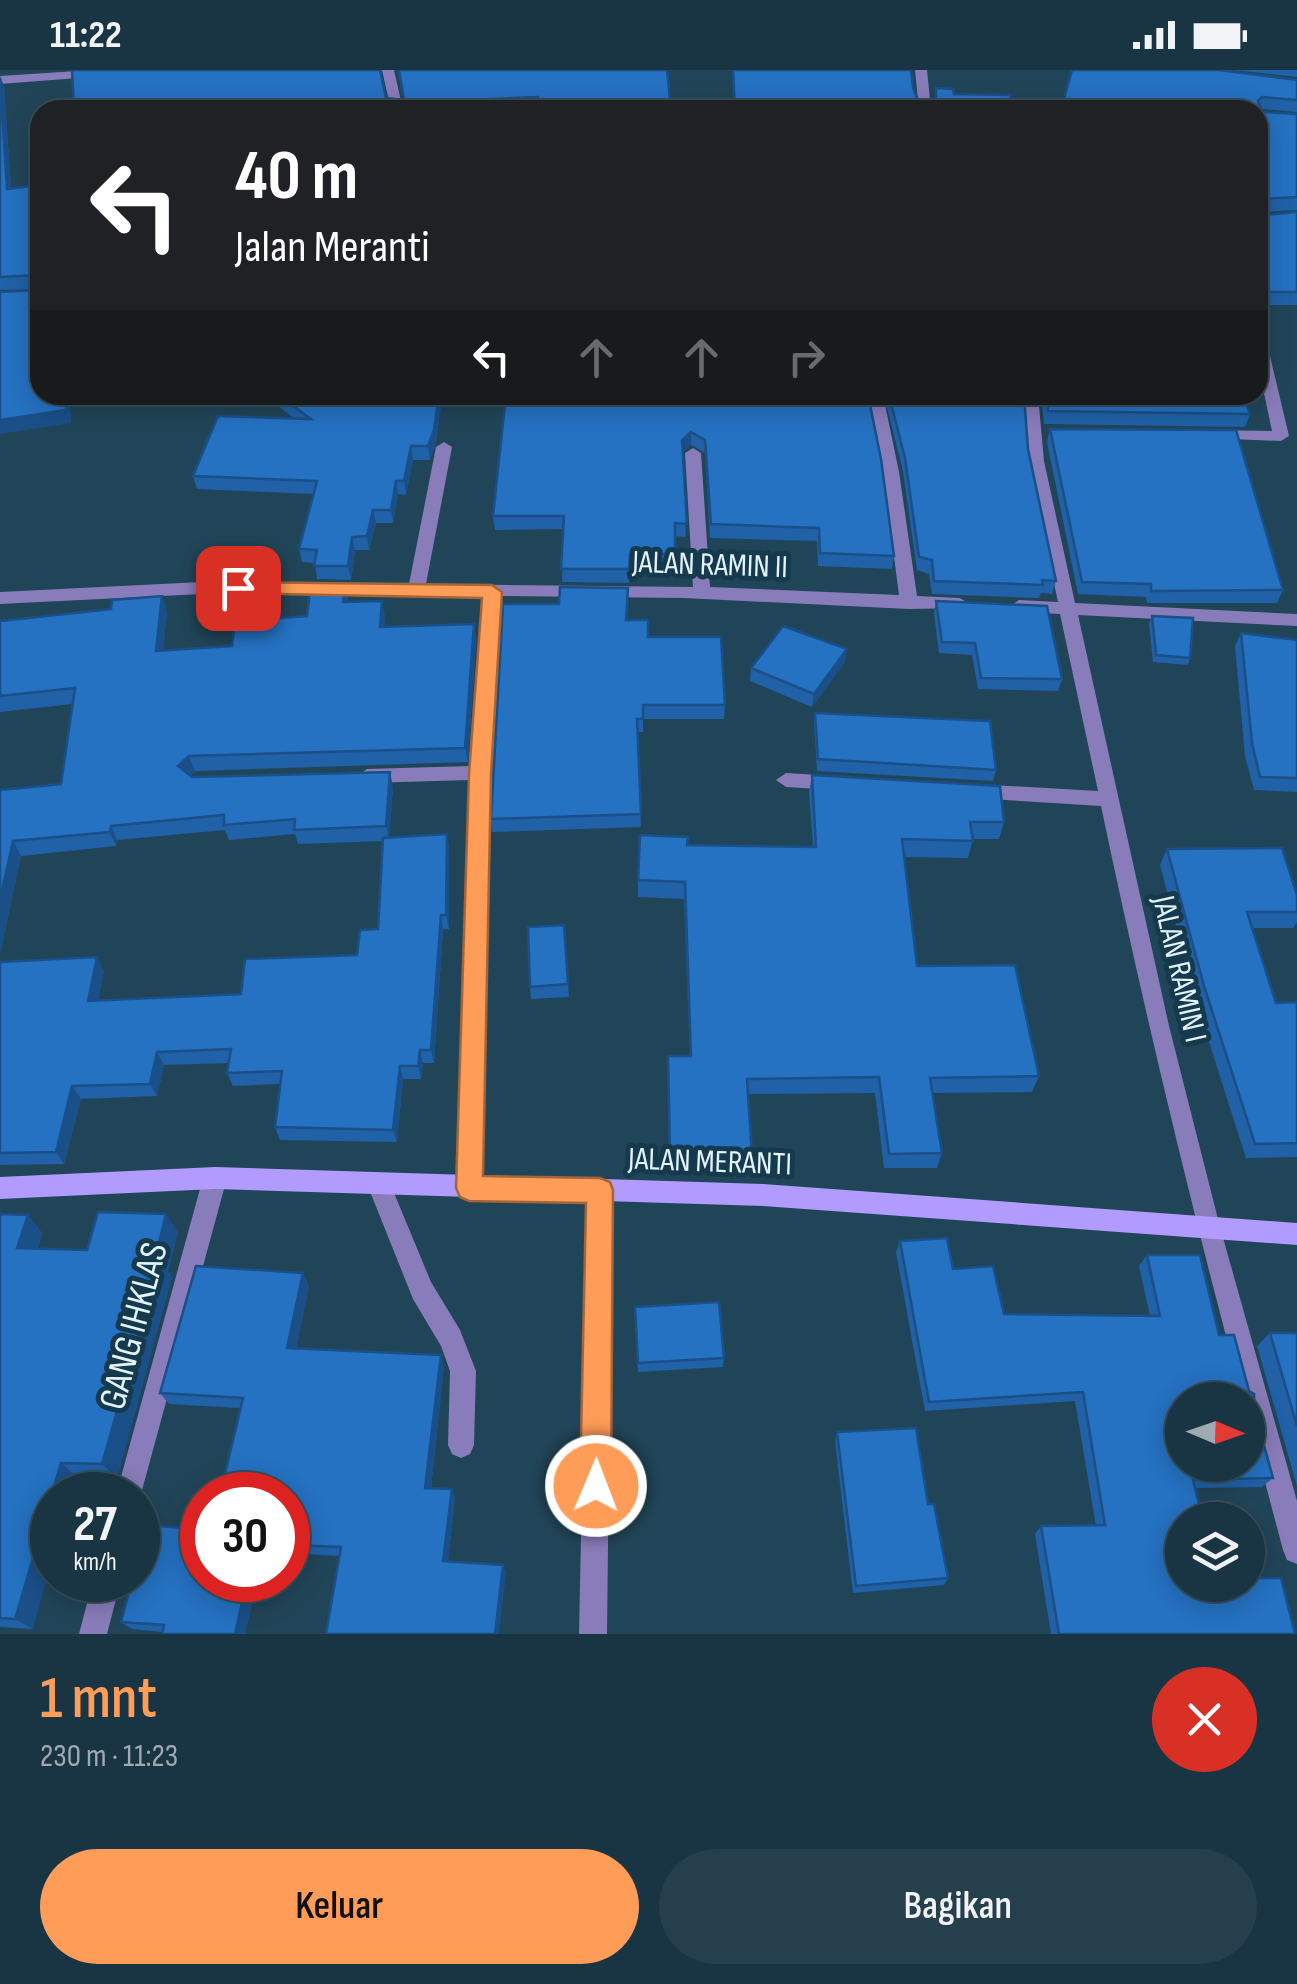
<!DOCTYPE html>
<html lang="id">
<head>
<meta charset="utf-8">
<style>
  :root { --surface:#193442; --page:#263f4d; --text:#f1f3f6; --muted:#9faab2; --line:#374f5b; --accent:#fe9c58 }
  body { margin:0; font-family:"Sofia Sans Condensed",sans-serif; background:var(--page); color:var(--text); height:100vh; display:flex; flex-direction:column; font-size:38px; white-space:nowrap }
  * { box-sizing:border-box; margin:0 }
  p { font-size:32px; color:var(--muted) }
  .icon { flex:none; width:55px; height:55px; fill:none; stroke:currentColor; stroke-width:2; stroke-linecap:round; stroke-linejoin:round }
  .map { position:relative; height:1564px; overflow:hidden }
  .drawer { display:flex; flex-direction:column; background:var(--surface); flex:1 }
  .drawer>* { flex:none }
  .top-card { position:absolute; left:30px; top:30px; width:1238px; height:305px; border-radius:30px; box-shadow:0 5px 25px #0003,0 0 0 2px var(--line); background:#202124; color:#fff; overflow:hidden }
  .needle { width:65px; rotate:92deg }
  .controls { position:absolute; left:1165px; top:1312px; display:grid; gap:20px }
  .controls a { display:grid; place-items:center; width:100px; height:100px; border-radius:50%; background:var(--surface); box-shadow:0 5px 25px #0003,0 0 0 2px var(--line); font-size:50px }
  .speed { position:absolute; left:30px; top:1402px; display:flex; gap:20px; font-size:50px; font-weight:700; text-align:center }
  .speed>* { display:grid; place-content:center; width:130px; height:130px; border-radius:50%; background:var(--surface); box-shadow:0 5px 25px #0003,0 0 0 2px var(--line); line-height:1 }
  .speed small { font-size:25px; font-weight:400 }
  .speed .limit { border:15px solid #d22; background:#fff; color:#111 }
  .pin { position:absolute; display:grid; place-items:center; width:85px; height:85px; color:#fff; margin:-42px; border-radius:20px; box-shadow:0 5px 15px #0006 }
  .me { position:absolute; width:110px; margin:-55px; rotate:1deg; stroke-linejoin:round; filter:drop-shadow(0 0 8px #0008) }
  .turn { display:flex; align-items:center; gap:35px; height:210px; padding:0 40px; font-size:45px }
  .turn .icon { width:130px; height:130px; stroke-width:2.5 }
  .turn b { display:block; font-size:70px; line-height:85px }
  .lanes { display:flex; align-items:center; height:95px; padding:0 40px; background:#0003; justify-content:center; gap:50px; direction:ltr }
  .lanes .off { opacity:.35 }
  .round { display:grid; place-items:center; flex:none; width:105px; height:105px; border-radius:52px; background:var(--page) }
  .headline { display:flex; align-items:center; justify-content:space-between; height:170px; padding:0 40px }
  h1 { font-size:60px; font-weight:600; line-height:75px; color:var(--accent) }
  .primary-button { display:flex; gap:20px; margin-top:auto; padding:20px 40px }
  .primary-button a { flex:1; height:115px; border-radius:60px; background:var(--accent); color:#111; font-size:40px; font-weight:600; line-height:115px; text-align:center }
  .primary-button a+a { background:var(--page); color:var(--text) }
  .status { display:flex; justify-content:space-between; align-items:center; height:70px; padding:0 50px; background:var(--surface); direction:ltr }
  .status svg { height:28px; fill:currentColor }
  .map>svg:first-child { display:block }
</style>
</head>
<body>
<div class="status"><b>11:22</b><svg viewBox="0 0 49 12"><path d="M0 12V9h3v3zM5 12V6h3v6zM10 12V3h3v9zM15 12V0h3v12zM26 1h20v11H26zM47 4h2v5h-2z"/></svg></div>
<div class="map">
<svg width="1297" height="1564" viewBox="0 0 1297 1564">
  <rect width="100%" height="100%" fill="#214558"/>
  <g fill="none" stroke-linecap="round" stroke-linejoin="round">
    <path stroke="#7792a1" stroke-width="5" stroke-dasharray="6 4" stroke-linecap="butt" d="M449 325H511"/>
    <path fill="#897cba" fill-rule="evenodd" d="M93 0H149L143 3 0 14V6Z
      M382 0H394L403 40H391Z
      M915 0H927L931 40H919Z
      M1258 261 1265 265 1289 366 1281 371 1206 368 1203 365 1211 360 1272 361 1258 295Z
      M867 325H883L899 402 917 526 960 528 969 534 966 538 909 539 684 528 500 526 490 703 481 1119 477 1127 469 1130 461 1127 457 1119 470 710 367 713 357 706 367 699 471 696 483 526 202 524 0 534V522L202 512 409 514 436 377 444 372 452 377 426 514 693 517 685 383 693 378 701 383 710 517 899 525 883 402Z
      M1022 325H1038L1044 391 1075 533 1297 544V556L1078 545 1169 956 1220 1157 1297 1431V1494L1287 1490 1283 1480 1248 1348V1330H1243C1190 1133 1143 936 1101 736L974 728 964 721 974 714 1098 721 1060 544 1019 542 1010 536 1019 530 1058 532 1028 391Z
      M786 703 836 706 846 713 836 720 786 717 776 710Z
      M215 1097 223 1100 227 1108 138 1435V1425H116L203 1108 207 1100Z
      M379 1103 387 1106 431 1212 460 1260 476 1301 474 1375 470 1384 461 1388 452 1384 448 1375 450 1301 441 1276 413 1229 367 1114 371 1106Z
      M600 1110 608 1113 612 1121 607 1564H579L588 1121 592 1113Z
      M93 1510H121L107 1564H79Z"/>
    <path fill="#b29bfe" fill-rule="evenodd" d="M215 1097 763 1114 1297 1153V1175L763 1136 215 1119 0 1129V1107Z"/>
  </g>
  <path fill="#2061a7" d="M398 0 671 40H74L386 28 404 30Z
    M1233 0H1297V7Z
    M0 6 4 17 11 119 40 115 71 353 36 219 0 220Z
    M1297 10V42L1261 39 1262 42 1297 44V140L1262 142 1263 145 1297 142V235H1258V40H1061Z
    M264 325H440L441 335 436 373 430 390H413L406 425 398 424 393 453H376L369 480H355L351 510 317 509 315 493 302 492 299 479 313 424 197 419 193 406 295 349Z
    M506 325H868L894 486 892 499 818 496 817 471 710 468 705 383 691 375 682 382 686 467 675 466V497H630L629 513 562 512 563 459 495 460 493 446Z
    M884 325H1024L1028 379 1056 511 1052 524 1041 523 1039 528 932 524 929 504 917 500 903 401Z
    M1041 325H1078L1079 333 1113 328 1112 325H1243L1250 344 1245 357 1044 354Z
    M1050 359 1283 520 1277 533H1147L1146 527 1078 524 1047 372Z
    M628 518 627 550 725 635 724 649H643V662H637L641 757 492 762 491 749 559 534Z
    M348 529V532L385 546 384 557 474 554 476 569 468 692 195 701 190 706 192 707 393 717 389 768 447 764 449 778V859H443L434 993H423L421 1009H403L397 1072 280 1070 275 1057 280 1014 233 1016 227 1003 229 993 164 995 157 1026 81 1029 64 1094 0 1095V892L104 901 98 930 241 924 357 885 378 859 382 771 298 774 295 764 229 770 225 760 117 770 116 776 21 786 0 884V720L61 714 73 634 0 642V551L167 541 163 580 232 576Z
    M936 531 1062 609 1058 621 978 619 972 585 939 583 934 543Z
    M1152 546 1190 588 1188 595 1153 592 1149 553Z
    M1241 563 1297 570V722L1254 720 1245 686 1235 576Z
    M845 592 812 637 750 611 751 598Z
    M815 643 996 700 993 711 817 701 814 655Z
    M812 705 1004 752 999 769H973L968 788 904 787 917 896 1039 1006 1032 1022 933 1023 942 1083 937 1098H884L875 1023 748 1024 752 1085 751 1099 670 1100 668 1001 690 986 684 829 638 827V810L687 775 813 777 809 722Z
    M1167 779 1297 825V852L1293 858H1252L1276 933 1297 932V1087L1246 1088 1196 931 1160 795Z
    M564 855 569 927 531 929 530 917Z
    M0 1144 28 1145 42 1163 38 1178 87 1180 178 1162 168 1201 172 1207 117 1408 76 1406 71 1425H52L33 1559 0 1557Z
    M900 1171 953 1199 1004 1244 1150 1246 1139 1196 1147 1185 1219 1265 1254 1339 1273 1408 1262 1417 1195 1418 1182 1515 1295 1564H1051L1035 1464 1041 1456H1096L1075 1331 925 1341 896 1182Z
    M309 1216 296 1279 444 1296 431 1418 452 1419 455 1429 448 1491 503 1495 506 1503 339 1486 288 1483V1425L240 1338 169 1334 160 1323Z
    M635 1237 724 1288 723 1297 638 1302Z
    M1270 1263H1297V1416L1257 1276Z
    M837 1362 928 1434 948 1508 944 1515 853 1523 835 1371Z
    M183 1458 202 1510H257L245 1564 162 1562 132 1559 121 1552Z"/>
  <path fill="#1a4f88" d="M0 6 4 17 12 132 7 119Z
    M303 33 305 40H242Z
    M66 325H70L71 353 0 364V350Z
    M439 325 441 335 436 373 430 390 428 376Z
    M691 362V375L681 383 682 370Z
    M411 376 413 390 406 425 404 411Z
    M396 411 398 424 393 453 391 440Z
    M373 440 376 453 369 480 367 466Z
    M352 467 355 480 351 510 348 496Z
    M345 514 348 529 346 547 343 532Z
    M162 526 167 541 162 596 156 581Z
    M382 531 385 546 383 572 380 557Z
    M474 554 476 569 468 692 465 678Z
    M847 579 845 592 812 637 814 624Z
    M189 686 195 701 183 711 178 696Z
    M390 702 393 717 389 770 386 756Z
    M111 756 117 770 116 776 110 762Z
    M447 764 449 778V859L446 845Z
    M13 771 21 786 0 884V830Z
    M441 845 443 859 434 993 431 980Z
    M97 887 104 901 96 944 88 931Z
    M420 980 423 993 421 1009 418 996Z
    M157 982 164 995 157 1026 150 1014Z
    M400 996 403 1009 397 1072 393 1060Z
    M72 1016 81 1029 64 1094 56 1082Z
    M166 1144 178 1162 168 1201 172 1207 117 1408 102 1394Z
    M28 1145 42 1163 32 1195 17 1178Z
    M303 1203 309 1216 294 1290 287 1278Z
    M441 1285 444 1296 430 1428 425 1418Z
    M61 1393 76 1406 71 1425H52V1489L33 1559 15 1549Z
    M452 1419 455 1429 447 1499 443 1491Z
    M503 1495 506 1503 499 1564H495Z
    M247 1510H257L245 1564H235Z"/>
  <path fill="#2571c2" stroke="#1a4f88" stroke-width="2.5" fill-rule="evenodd" d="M72 0H380L386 28 404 30 399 0H667L671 40H540L538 27 468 30 471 40H304L303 33 242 40H74Z
    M733 0H911L913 18 918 30H936V18L953 19 954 24 1010 25 1013 40H735Z
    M1072 0H1219L1297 10V30L1262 27 1258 31 1262 42 1297 44V127L1262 129 1259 133 1263 145 1297 142V222H1258V40H1061Z
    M0 8 7 119 40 115V325H66V340L0 350V222L36 220 38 205 0 207Z
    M278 325H439L434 360 428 376H411L404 411H396L391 440H373L367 466 352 467 348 496H314L317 480 299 479 317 411 193 406 218 346 311 349Z
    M506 325H868L881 389 894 486 820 483 819 458 711 454 705 370 691 362 682 370 687 454 675 453V484H630L629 499H561L564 446H493Z
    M889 325H1024L1028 379 1056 511 1042 510 1043 515 934 511 932 490 919 487 905 388Z
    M1046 325H1078L1079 333 1118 327V325H1243L1250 344 1048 341Z
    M1050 359 1236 360 1283 520 1151 521V514L1082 512Z
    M311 513 345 514 343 532 382 531 380 557 474 554 465 678 189 686 178 696 192 707 390 702 386 756 294 760 295 749 224 755V745L111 756 110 762 13 771 0 830V720L61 714 75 618 0 626V551L111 539 112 530 162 526 156 581 232 576 235 551 307 546Z
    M560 517 628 518 626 550H648V567H721L725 635H643V649H637L641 744 491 749 503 534H559Z
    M936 531 1047 536 1062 609 981 608 975 573 942 572Z
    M1152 546 1193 548 1190 588 1156 585Z
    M783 556 847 579 814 624 751 598Z
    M1241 563 1297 570V708L1260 707 1252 673Z
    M815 643 990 651 996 700 818 689Z
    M812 705 1000 716 1004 752H970L973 771 902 769 917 896 1015 895 1039 1006 930 1008 942 1083 889 1084 879 1007 747 1009 752 1085 670 1086 668 986H691L685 812 638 810 640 765 688 767 687 775 816 777Z
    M447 764 446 845H441L431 980H420L418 996H400L393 1060 275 1057 282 1001 227 1003 231 979 157 982 150 1014 72 1016 56 1082 0 1083V892L97 887 88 931 241 924 245 889 357 885 360 860 378 859 383 768Z
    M1282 778 1297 825V842H1247L1276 933 1297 932V1073L1255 1074 1204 916 1167 779Z
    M564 855 568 914 530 917 528 857Z
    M98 1142 166 1144 155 1189H160L102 1394 61 1393 15 1549 0 1548V1144L28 1145 17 1178 87 1180Z
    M947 1168 953 1199 993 1196 1004 1244 1160 1246 1147 1185H1200L1219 1265H1234L1249 1321 1254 1324V1339L1273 1408 1193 1410 1203 1450H1182V1515H1248V1508H1281L1295 1564H1059L1041 1456 1105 1455 1083 1322 929 1332 900 1171ZM1182 1330H1248V1395H1182Z
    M196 1196 303 1203 287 1278 441 1285 425 1418 452 1419 443 1491 503 1495 495 1564H326L341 1477 288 1475V1425H220L243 1328 160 1323Z
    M719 1232 724 1288 638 1293 635 1237Z
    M1270 1263H1297V1356Z
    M916 1358 928 1434H934L948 1508 856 1516 837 1362Z
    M192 1426 202 1427V1510H247L235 1564H162L164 1555 121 1552 132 1510H138V1490L147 1455 183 1458Z"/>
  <path fill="#fe9c58" stroke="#a56539" stroke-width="2.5" d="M238 512 492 515 502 522 491 704 483 1106 600 1108 610 1112 613 1120 611 1416 606 1427 596 1432 585 1427 580 1416 586 1133 469 1131 460 1127 456 1118 469 704 482 528 231 523V514Z"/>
  <g text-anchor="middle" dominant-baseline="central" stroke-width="10" stroke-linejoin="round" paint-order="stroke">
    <g font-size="32" fill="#e4f4fe" stroke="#163a4d">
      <text transform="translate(710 495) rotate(2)">JALAN RAMIN II</text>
      <text transform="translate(1179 899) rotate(77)">JALAN RAMIN I</text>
      <text transform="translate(710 1092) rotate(2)">JALAN MERANTI</text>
    </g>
    <g font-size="38" fill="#e4f4fe" stroke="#163a4d">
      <text transform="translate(134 1256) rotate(-75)">GANG IHKLAS</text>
    </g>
  </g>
</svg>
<div class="controls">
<a><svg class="needle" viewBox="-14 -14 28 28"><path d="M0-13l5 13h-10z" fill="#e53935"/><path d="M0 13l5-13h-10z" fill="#9faab2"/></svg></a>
<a><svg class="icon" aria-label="layers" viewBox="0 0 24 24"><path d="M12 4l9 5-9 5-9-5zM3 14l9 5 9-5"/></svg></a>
</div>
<div class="speed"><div>27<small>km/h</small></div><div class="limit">30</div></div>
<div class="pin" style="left:238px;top:518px;background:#d93025"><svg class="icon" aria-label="arrive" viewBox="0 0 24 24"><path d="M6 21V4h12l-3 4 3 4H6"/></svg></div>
<svg class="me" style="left:596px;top:1416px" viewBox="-20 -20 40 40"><circle r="17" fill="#fe9c58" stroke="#fff" stroke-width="3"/><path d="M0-11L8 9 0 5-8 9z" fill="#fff"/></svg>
<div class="top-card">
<div class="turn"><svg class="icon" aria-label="left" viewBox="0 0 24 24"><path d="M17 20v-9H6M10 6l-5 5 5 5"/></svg><div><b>40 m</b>Jalan Meranti</div></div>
<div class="lanes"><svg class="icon" aria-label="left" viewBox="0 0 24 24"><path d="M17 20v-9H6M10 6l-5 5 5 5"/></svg><svg class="icon off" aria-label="ahead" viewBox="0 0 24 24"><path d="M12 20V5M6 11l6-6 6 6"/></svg><svg class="icon off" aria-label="ahead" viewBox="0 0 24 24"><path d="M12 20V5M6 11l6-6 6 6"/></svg><svg class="icon off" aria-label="right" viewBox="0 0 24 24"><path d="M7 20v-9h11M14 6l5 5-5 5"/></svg></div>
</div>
</div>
<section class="drawer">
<div class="headline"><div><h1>1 mnt</h1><p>230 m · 11:23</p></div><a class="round" style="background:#d93025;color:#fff"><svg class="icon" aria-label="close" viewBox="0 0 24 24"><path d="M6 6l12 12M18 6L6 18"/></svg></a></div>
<div class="primary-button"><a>Keluar</a><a>Bagikan</a></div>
</section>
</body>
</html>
